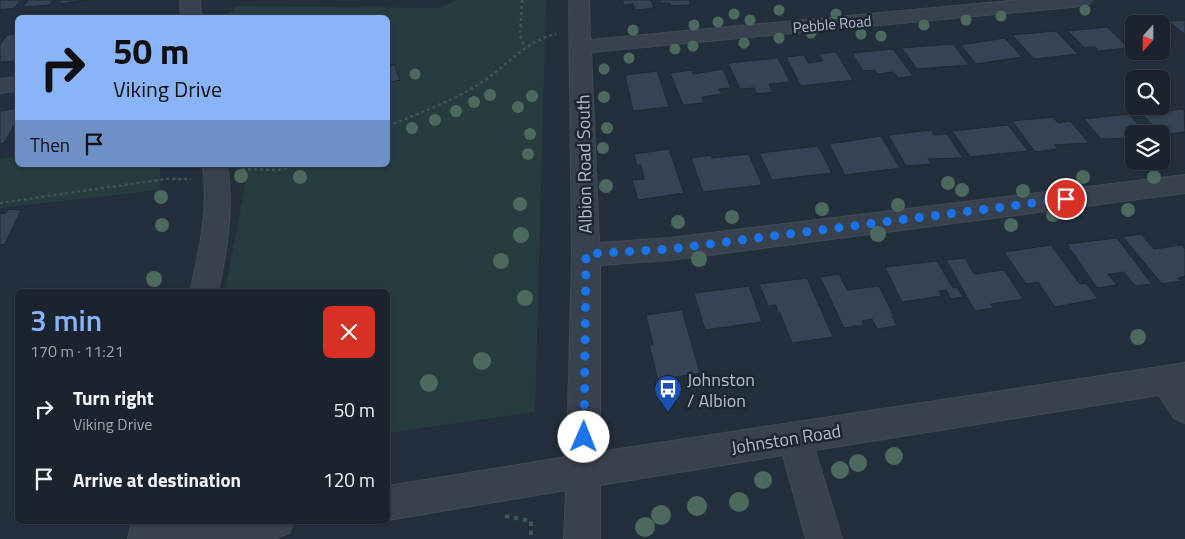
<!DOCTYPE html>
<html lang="en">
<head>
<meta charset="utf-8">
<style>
  :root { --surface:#1b232e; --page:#242b36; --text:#f1f3f6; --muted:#a0a4aa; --line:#39404a; --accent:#8ab4f8 }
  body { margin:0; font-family:"Titillium Web",sans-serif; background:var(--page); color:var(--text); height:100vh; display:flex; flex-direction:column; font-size:19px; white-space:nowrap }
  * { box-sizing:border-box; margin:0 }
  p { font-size:16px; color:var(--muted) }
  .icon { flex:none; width:28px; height:28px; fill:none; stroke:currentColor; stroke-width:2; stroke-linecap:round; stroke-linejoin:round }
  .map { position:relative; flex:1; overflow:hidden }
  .sheet { position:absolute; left:15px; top:289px; width:375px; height:235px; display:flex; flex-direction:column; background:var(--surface); border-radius:8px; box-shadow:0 1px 4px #0004,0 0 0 1px var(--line) }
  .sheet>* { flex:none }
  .guide { position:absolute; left:15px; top:15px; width:375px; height:152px; border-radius:8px; box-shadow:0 1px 4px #0004,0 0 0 1px var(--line); background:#8ab4f8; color:#111; overflow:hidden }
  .needle { width:32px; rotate:201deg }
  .controls { position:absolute; left:1125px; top:15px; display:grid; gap:10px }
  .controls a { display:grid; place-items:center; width:45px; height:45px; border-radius:8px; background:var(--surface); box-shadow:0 1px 4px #0004,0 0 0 1px var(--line); font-size:25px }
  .pin { position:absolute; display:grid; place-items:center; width:42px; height:42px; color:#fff; margin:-21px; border:2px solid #fff; border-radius:50%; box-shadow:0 1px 5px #0007 }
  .me { position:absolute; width:55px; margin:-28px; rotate:1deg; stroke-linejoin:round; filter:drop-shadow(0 0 4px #0008) }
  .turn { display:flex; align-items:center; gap:18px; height:105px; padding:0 15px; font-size:22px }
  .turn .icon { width:65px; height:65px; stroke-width:2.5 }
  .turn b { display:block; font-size:35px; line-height:42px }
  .then { display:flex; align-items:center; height:48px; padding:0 15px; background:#0003; gap:10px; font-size:19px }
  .round { display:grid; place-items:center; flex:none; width:52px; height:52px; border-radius:8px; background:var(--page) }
  .overview { display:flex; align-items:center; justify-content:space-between; height:85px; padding:0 15px }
  h1 { font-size:30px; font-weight:600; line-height:38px; color:var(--accent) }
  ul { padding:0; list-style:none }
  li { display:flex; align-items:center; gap:15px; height:70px; padding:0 15px }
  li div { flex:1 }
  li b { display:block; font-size:19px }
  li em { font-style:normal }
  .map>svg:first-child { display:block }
</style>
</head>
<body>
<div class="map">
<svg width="1185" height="539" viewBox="0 0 1185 539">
  <rect width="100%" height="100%" fill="#242f3e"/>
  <path fill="#263c3f" d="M456 0H546L535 412 388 433V291H225L245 186 241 165H388V18H225L237 6 440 8Z
    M17 156 18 165H160V190L0 208V159Z"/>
  <path fill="#364354" stroke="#1f2835" d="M0 0H20L15 8 0 10Z
    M28 0H53L50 5 23 7Z
    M61 0H87L59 4Z
    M622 0H651L654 8 635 10 633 4 624 5Z
    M659 0H689L690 5 671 6 669 3H661Z
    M1185 20V35L1169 21Z
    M1161 26 1174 38 1164 39 1167 42 1161 43Z
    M1107 27 1127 46 1132 45 1134 51H1138L1142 55 1134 56 1126 48 1099 51 1095 47 1085 48 1068 31Z
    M1134 28V40L1123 29Z
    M1056 31 1078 54 1034 59 1012 35Z
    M18 34V61L0 62V45L7 35Z
    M1005 38 1022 57 976 64 961 45Z
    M953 44 969 65 917 69 902 48Z
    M893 49 913 76 898 78 894 72 877 74 875 70 863 71 852 53Z
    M836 52 853 80 801 86 786 57 804 55 808 63 823 61 819 54Z
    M388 56 391 65 394 64 400 80 388 83Z
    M778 58 790 82 769 84 773 92 757 94 754 88 740 89 728 63Z
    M723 69 731 88 719 89 722 94 702 97 704 103 683 105 670 73 692 70 693 74Z
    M657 71 669 107 633 111 625 75Z
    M18 108V119L4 143 0 144V111Z
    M1184 109 1185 132 1162 135 1142 114Z
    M1129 114 1147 134H1134V138L1101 139 1084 119Z
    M1053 117 1058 123 1070 121 1089 143 1054 145 1058 149 1035 152 1012 121Z
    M1008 125 1028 151 970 157 952 131Z
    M931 130 934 135 947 134 963 158 928 159 931 164 906 166 888 135Z
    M881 136 900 168 845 175 829 144Z
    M818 146 832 173 772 180 759 153Z
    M669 149 684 193 638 200 632 180 644 179 641 165H637L634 154Z
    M749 154 762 185 703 192 691 158 711 155 712 158Z
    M8 209 21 210 5 244 0 245V214L6 213Z
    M1141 234 1154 249 1182 245 1185 249V276L1178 278 1181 281 1162 284 1123 237Z
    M1117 238 1152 284 1135 286 1124 272 1108 274 1117 285 1097 288 1067 244Z
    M1051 245 1080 284 1086 283 1098 299 1055 307 1038 282 1026 284 1004 252Z
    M965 258 974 274 1004 270 1023 299 991 304 994 308 975 311 946 260Z
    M937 261 953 288 957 287 963 297 951 299 946 290 939 291 942 296 902 302 885 267Z
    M839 274 847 290 879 286 894 316H892L897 326 877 329 872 319 862 321 864 325 844 328 820 277Z
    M807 278 833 337 792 343 780 313H778L776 305 768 306 759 284Z
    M749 286 762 322 705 330 694 293Z
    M682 310 700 373 658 380 649 345H653L646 315Z"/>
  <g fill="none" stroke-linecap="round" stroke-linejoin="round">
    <defs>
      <path id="minor" d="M180 0H200L201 18H181Z
        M569 0H589L590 40 1020 0H1092L1089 4 1082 6 591 52 599 243 670 238 1185 175V193L670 260 600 265V452L1185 363V423L1174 418 1159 395 815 450 842 539H806L783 455 600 485V539H564L566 490 388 520V486L567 457 572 255Z
        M18 77V91L0 93V79Z
        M203 165H227C234 207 227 250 218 291H190C200 250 209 207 203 165Z
        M132 521H294L289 533 274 539H128Z"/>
    </defs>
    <use href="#minor" stroke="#414a57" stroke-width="2"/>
    <path stroke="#3f5557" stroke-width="2.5" stroke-dasharray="3 3" stroke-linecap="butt" d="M522 0 520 35 525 48
      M388 126C419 113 451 102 479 84 505 68 526 40 556 34
      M242 169 278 170 300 165
      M0 203 166 179H191"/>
    <path stroke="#3f5557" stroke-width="4" stroke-dasharray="4.5 4.5" stroke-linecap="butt" d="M505 516 531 521V539"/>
    <use href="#minor" fill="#38414e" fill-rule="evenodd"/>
  </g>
  <g fill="#4b6a5d">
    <circle cx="779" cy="10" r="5.5"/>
    <circle cx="1085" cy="10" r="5.5"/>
    <circle cx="734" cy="14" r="5.5"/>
    <circle cx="836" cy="14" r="5.5"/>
    <circle cx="1001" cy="16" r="5.5"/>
    <circle cx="750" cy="20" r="5.5"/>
    <circle cx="966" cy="20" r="5.5"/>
    <circle cx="718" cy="22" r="5.5"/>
    <circle cx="694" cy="25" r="5.5"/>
    <circle cx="924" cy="25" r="5.5"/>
    <circle cx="633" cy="30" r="5.5"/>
    <circle cx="811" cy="33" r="5.5"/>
    <circle cx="861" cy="34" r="5.5"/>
    <circle cx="881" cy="36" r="5.5"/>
    <circle cx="779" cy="38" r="5.5"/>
    <circle cx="744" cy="43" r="5.5"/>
    <circle cx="693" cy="46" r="5.5"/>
    <circle cx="675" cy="49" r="5.5"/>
    <circle cx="629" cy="58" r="5.5"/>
    <circle cx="604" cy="69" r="5.5"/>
    <circle cx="415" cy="74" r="5.5"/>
    <circle cx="490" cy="95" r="6"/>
    <circle cx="532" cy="96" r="6"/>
    <circle cx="604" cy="97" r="6"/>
    <circle cx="474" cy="102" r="6"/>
    <circle cx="518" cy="107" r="6"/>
    <circle cx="456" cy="111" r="6"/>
    <circle cx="435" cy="120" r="6"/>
    <circle cx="412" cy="128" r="6"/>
    <circle cx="607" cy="128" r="6"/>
    <circle cx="530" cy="134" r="6"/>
    <circle cx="603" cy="148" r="6"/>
    <circle cx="528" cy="154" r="6"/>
    <circle cx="241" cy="176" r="7"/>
    <circle cx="300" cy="177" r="7"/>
    <circle cx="1083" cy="177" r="7"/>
    <circle cx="1154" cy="177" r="7"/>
    <circle cx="948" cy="183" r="7"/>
    <circle cx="606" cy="186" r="7"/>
    <circle cx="962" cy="190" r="7"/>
    <circle cx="1023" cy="191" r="7"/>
    <circle cx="161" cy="197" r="7"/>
    <circle cx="520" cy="204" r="7"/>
    <circle cx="898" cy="205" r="7"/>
    <circle cx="822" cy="209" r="7"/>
    <circle cx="1128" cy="210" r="7"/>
    <circle cx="1053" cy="215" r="7"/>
    <circle cx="732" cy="217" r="7"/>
    <circle cx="678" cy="222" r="7"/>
    <circle cx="162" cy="225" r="7"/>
    <circle cx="1011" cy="225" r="7"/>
    <circle cx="878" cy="234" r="8"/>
    <circle cx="521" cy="235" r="8"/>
    <circle cx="699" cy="259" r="8"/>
    <circle cx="501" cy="261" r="8"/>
    <circle cx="154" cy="279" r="8"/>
    <circle cx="525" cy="298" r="8"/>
    <circle cx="1138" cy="337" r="8"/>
    <circle cx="482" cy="361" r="9"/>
    <circle cx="429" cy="383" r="9"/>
    <circle cx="894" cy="456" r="9"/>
    <circle cx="858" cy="463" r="9"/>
    <circle cx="840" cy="470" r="9"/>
    <circle cx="763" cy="480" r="9"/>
    <circle cx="739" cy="502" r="10"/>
    <circle cx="697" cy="506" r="10"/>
    <circle cx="661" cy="515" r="10"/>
    <circle cx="645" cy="527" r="10"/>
  </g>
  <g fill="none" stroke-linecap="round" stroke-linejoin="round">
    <path stroke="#1a73e8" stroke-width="9" stroke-dasharray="0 16.2" d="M584 437 586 254 670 249 1066 199"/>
  </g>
  <defs>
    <symbol id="bus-pin" viewBox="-11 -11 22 30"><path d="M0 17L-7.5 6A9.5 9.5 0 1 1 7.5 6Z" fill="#1a4fb4" stroke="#1d2633"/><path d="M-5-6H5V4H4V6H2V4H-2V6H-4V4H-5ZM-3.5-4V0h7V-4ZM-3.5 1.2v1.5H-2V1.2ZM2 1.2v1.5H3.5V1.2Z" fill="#fff"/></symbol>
  </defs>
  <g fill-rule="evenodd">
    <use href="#bus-pin" x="652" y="373" width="32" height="43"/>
  </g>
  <g text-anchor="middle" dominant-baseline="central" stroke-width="5" stroke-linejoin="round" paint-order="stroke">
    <g font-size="15" fill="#b4bcc9" stroke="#1d2633">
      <text transform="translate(832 24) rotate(-5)">Pebble Road</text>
    </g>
    <g font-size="18" fill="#b4bcc9" stroke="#1d2633">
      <text transform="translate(584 164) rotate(-91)">Albion Road South</text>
      <text transform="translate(786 439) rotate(-9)">Johnston Road</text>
    </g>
    <g font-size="18" fill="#b4bcc9" stroke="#1d2633" text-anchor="start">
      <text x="687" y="379">Johnston<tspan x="687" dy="21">/ Albion</tspan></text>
    </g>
  </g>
</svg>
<div class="controls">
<a><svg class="needle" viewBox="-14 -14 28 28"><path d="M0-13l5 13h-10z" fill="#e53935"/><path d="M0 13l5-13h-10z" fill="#a0a4aa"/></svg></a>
<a><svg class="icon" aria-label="search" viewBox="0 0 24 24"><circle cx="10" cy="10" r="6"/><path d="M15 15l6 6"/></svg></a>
<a><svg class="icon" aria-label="layers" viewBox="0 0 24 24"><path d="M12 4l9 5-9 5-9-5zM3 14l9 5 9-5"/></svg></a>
</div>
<div class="pin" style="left:1066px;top:199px;background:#d93025"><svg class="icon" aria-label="arrive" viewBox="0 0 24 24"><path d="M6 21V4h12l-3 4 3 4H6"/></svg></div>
<svg class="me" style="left:584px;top:437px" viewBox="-20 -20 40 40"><circle r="19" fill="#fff"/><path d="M0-13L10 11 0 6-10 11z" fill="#1a73e8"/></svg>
<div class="guide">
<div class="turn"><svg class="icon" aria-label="right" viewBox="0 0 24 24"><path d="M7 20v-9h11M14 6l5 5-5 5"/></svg><div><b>50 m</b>Viking Drive</div></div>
<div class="then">Then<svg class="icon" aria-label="arrive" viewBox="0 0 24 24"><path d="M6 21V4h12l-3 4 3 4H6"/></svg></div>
</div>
<section class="sheet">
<div class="overview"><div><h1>3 min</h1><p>170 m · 11:21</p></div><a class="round" style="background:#d93025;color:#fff"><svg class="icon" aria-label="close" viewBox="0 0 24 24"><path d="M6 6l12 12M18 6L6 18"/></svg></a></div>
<ul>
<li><svg class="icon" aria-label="right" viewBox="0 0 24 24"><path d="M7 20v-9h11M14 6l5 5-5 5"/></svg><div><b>Turn right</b><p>Viking Drive</p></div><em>50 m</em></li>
<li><svg class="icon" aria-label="arrive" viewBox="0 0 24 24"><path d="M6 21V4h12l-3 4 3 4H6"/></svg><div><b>Arrive at destination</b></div><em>120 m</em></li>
</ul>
</section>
</div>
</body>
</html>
